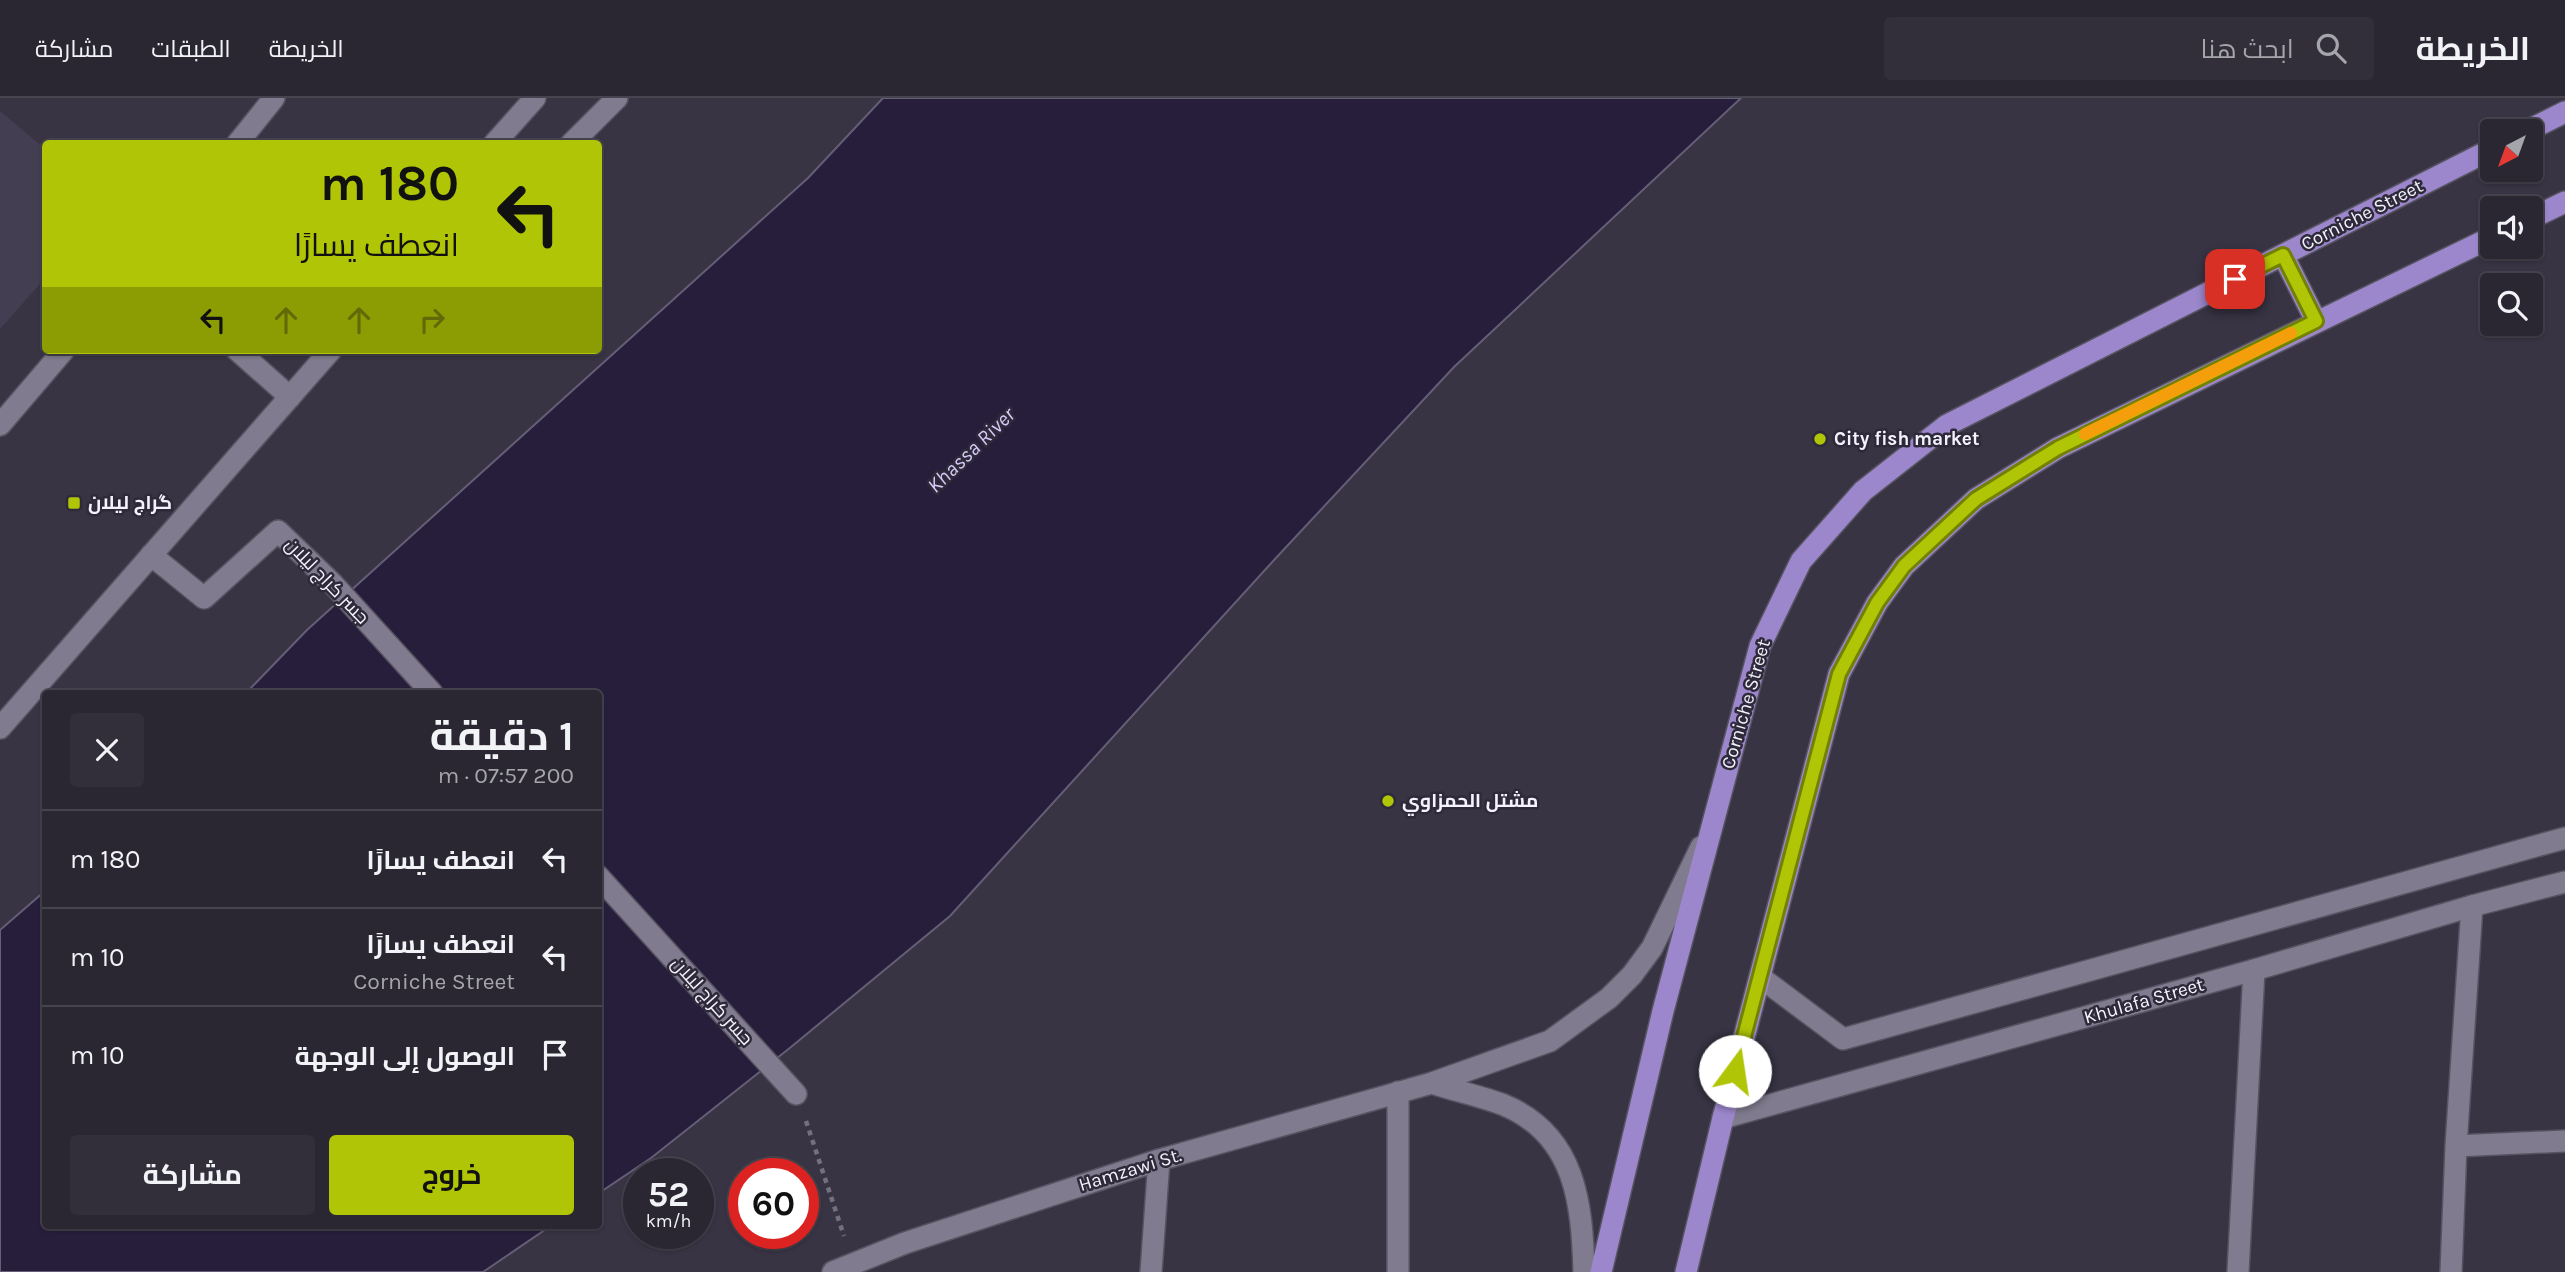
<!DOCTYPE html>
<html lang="ar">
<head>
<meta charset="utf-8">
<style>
  :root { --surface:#2a2733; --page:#322f3b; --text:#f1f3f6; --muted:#a5a5ac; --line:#46444e; --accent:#afc505 }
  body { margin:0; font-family:Karla,Cairo,sans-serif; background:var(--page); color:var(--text); direction:rtl; height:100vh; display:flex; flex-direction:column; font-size:26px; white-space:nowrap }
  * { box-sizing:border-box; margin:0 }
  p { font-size:23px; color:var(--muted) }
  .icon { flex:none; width:38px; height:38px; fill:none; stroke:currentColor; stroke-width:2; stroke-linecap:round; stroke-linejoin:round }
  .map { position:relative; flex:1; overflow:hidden; direction:ltr }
  .details { position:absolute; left:42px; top:592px; width:560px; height:539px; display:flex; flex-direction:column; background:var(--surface); border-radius:7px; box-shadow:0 2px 5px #0004,0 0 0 2px var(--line); direction:rtl }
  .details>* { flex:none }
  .guide { position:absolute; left:42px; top:42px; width:560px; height:214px; border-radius:7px; box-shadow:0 2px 5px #0004,0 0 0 2px var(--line); direction:rtl; background:#afc505; color:#111; overflow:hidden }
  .needle { width:46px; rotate:221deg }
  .buttons { position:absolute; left:2480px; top:21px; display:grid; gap:14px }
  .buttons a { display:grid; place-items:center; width:63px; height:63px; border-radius:7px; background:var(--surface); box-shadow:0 2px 5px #0004,0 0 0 2px var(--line); font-size:35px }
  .speed { position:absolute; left:623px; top:1060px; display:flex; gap:14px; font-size:35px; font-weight:700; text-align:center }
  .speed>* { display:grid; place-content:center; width:91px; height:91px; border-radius:50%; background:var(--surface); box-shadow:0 2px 5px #0004,0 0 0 2px var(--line); line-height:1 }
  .speed small { font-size:18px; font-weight:400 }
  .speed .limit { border:10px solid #d22; background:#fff; color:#111 }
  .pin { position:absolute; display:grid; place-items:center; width:60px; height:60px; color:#fff; margin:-30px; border-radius:14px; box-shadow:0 4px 10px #0006 }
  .me { position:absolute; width:77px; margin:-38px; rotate:14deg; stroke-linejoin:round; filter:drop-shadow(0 0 5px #0008) }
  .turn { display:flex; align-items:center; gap:24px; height:147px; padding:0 28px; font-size:32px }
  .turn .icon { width:91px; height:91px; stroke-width:2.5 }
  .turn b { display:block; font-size:49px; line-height:60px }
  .lanes { display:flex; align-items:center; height:66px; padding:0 28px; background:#0003; justify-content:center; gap:35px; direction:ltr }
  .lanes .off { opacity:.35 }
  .round { display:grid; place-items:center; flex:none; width:74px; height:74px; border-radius:7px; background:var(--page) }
  .head { display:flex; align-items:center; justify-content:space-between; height:119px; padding:0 28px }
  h1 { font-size:42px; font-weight:700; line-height:52px }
  .button { display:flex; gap:14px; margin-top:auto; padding:14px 28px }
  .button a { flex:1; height:80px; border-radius:7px; background:var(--accent); color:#111; font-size:28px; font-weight:700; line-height:80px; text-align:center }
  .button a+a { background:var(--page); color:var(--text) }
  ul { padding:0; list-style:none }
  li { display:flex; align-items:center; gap:21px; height:98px; padding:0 28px; border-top:2px solid var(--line) }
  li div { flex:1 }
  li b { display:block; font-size:26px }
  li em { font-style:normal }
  header { display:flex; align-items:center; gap:42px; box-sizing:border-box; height:98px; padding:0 35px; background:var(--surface); border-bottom:2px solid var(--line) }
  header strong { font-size:33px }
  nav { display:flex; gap:38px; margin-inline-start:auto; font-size:24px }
  .search { width:490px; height:63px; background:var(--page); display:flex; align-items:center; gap:18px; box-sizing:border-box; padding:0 24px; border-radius:7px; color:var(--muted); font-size:26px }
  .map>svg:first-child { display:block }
</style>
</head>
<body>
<header>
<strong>الخريطة</strong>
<div class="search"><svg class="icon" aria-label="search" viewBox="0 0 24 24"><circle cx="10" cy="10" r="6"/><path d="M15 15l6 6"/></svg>ابحث هنا</div>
<nav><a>الخريطة</a><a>الطبقات</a><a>مشاركة</a></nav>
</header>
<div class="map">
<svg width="2565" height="1174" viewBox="0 0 2565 1174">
  <rect width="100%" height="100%" fill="#383444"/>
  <path fill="#443e53" d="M0 13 45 51 46 179 0 231Z"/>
  <path fill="#271e3c" stroke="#645e76" stroke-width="2" d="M883 0H1741L1454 269 1275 461 950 818 791 949 651 1060 599 1095 598 595H246L307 532 808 80Z
    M45 793 46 1127H552L483 1174H0V832Z"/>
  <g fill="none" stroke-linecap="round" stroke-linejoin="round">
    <defs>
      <path id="street" d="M237 46 274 0
        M237 252 290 299
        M0 327 64 252
        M151 457 204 500 278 433 333 486 432 595
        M598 778 796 996
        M2456 1048 2565 1043
        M1151 1174 1159 1062
        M1398 1174V994
        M2238 1174 2254 872
        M2451 1174 2456 1048 2472 808"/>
      <path id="secondary" d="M494 46 535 0
        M571 46 617 0
        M0 630 331 252
        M1760 879 1843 941 2565 740
        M1432 985C1455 993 1481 998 1504 1007 1576 1037 1582 1106 1584 1174
        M1723 1020 2254 872 2472 808 2565 784
        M833 1174 905 1145 1159 1062 1432 985 1550 943 1609 900 1632 877 1652 850 1701 749"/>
      <path id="primary" d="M2527 33 2565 14
        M2530 121 2565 104
        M2283 157 2316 223
        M1601 1174 1663 913 1760 548 1801 463 1863 393 1947 327 2492 51
        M1686 1174 1723 1020 1839 576 1877 505 1904 468 1976 401 2058 350 2492 139"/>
    </defs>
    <use href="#street" stroke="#565361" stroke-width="24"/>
    <use href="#secondary" stroke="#565361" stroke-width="24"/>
    <use href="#primary" stroke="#565361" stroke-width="24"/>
    <path stroke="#74717f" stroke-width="4.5" stroke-dasharray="5 5" stroke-linecap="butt" d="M806 1023 844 1138"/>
    <use href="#street" stroke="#807b8e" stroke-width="21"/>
    <use href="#secondary" stroke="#807b8e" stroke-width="21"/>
    <use href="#primary" stroke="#9c87cc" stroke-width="21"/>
  </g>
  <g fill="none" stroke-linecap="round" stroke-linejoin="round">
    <defs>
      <path id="route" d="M1735 973 1839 576 1877 505 1904 468 1976 401 2058 350 2316 223 2283 157 2235 181"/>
    </defs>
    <use href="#route" stroke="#728003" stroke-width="18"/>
    <use href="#route" stroke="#afc505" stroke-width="12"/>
    <path stroke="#f59e0b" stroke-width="12" d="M2085 336 2291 235"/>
  </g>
  <g fill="#afc505" stroke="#2e2a3a" stroke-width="2.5">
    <circle cx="1820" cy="341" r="7"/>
    <rect x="67" y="398" width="14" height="14" rx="3.5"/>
    <circle cx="1388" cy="703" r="7"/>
  </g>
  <g text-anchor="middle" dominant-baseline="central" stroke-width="5" stroke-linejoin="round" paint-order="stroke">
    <g font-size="19" fill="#f4f2fd" stroke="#2e2a3a">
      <text transform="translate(2362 117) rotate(-27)">Corniche Street</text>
      <text transform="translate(327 483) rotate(46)">جسر كراج ليلان</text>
      <text transform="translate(1746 606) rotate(-74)">Corniche Street</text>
      <text transform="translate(712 903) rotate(48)">جسر كراج ليلان</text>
      <text transform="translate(2144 903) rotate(-16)">Khulafa Street</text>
      <text transform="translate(1130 1072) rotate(-17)">Hamzawi St.</text>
    </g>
    <g font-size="19" font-weight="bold" fill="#f4f2fd" stroke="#2e2a3a" text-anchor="start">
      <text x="1834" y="341">City fish market</text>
      <text x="88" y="405">گراج لیلان</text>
      <text x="1402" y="703">مشتل الحمزاوي</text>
    </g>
    <g font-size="21" font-style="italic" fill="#d6cafb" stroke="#2e2a3a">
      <text transform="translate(971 352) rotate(-44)">Khassa River</text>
    </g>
  </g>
</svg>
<div class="buttons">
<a><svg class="needle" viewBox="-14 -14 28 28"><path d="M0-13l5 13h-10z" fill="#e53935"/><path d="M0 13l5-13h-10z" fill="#a5a5ac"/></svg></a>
<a><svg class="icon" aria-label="sound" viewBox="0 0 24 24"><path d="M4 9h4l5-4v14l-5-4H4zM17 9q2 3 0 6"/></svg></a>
<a><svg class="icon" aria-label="search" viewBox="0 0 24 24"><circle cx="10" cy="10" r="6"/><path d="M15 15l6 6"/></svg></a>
</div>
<div class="speed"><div>52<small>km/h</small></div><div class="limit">60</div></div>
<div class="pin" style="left:2235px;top:181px;background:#d93025"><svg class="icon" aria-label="arrive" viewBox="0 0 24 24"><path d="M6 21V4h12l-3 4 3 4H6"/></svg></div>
<svg class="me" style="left:1735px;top:973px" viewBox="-20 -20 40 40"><circle r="19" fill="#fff"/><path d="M0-13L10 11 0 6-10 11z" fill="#afc505"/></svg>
<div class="guide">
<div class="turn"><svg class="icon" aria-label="left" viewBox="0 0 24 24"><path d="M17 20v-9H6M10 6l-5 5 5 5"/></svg><div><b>180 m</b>انعطف يسارًا</div></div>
<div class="lanes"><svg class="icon" aria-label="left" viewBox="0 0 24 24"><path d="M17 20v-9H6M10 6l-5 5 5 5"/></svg><svg class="icon off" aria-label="ahead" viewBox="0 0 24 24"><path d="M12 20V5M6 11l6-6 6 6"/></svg><svg class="icon off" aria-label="ahead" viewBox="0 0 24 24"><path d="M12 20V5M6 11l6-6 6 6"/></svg><svg class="icon off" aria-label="right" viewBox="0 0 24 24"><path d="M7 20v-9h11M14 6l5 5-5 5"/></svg></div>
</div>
<section class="details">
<div class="head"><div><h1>1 دقيقة</h1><p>200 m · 07:57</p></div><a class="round"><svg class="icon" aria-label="close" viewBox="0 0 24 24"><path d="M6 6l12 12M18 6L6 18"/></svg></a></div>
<ul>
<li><svg class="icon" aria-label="left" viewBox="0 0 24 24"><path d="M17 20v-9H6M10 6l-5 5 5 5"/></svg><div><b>انعطف يسارًا</b></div><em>180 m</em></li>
<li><svg class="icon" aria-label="left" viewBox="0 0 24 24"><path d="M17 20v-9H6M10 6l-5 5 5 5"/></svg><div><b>انعطف يسارًا</b><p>Corniche Street</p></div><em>10 m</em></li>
<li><svg class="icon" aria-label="arrive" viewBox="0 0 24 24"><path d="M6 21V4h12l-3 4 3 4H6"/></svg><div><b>الوصول إلى الوجهة</b></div><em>10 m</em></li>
</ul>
<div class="button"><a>خروج</a><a>مشاركة</a></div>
</section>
</div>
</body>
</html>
